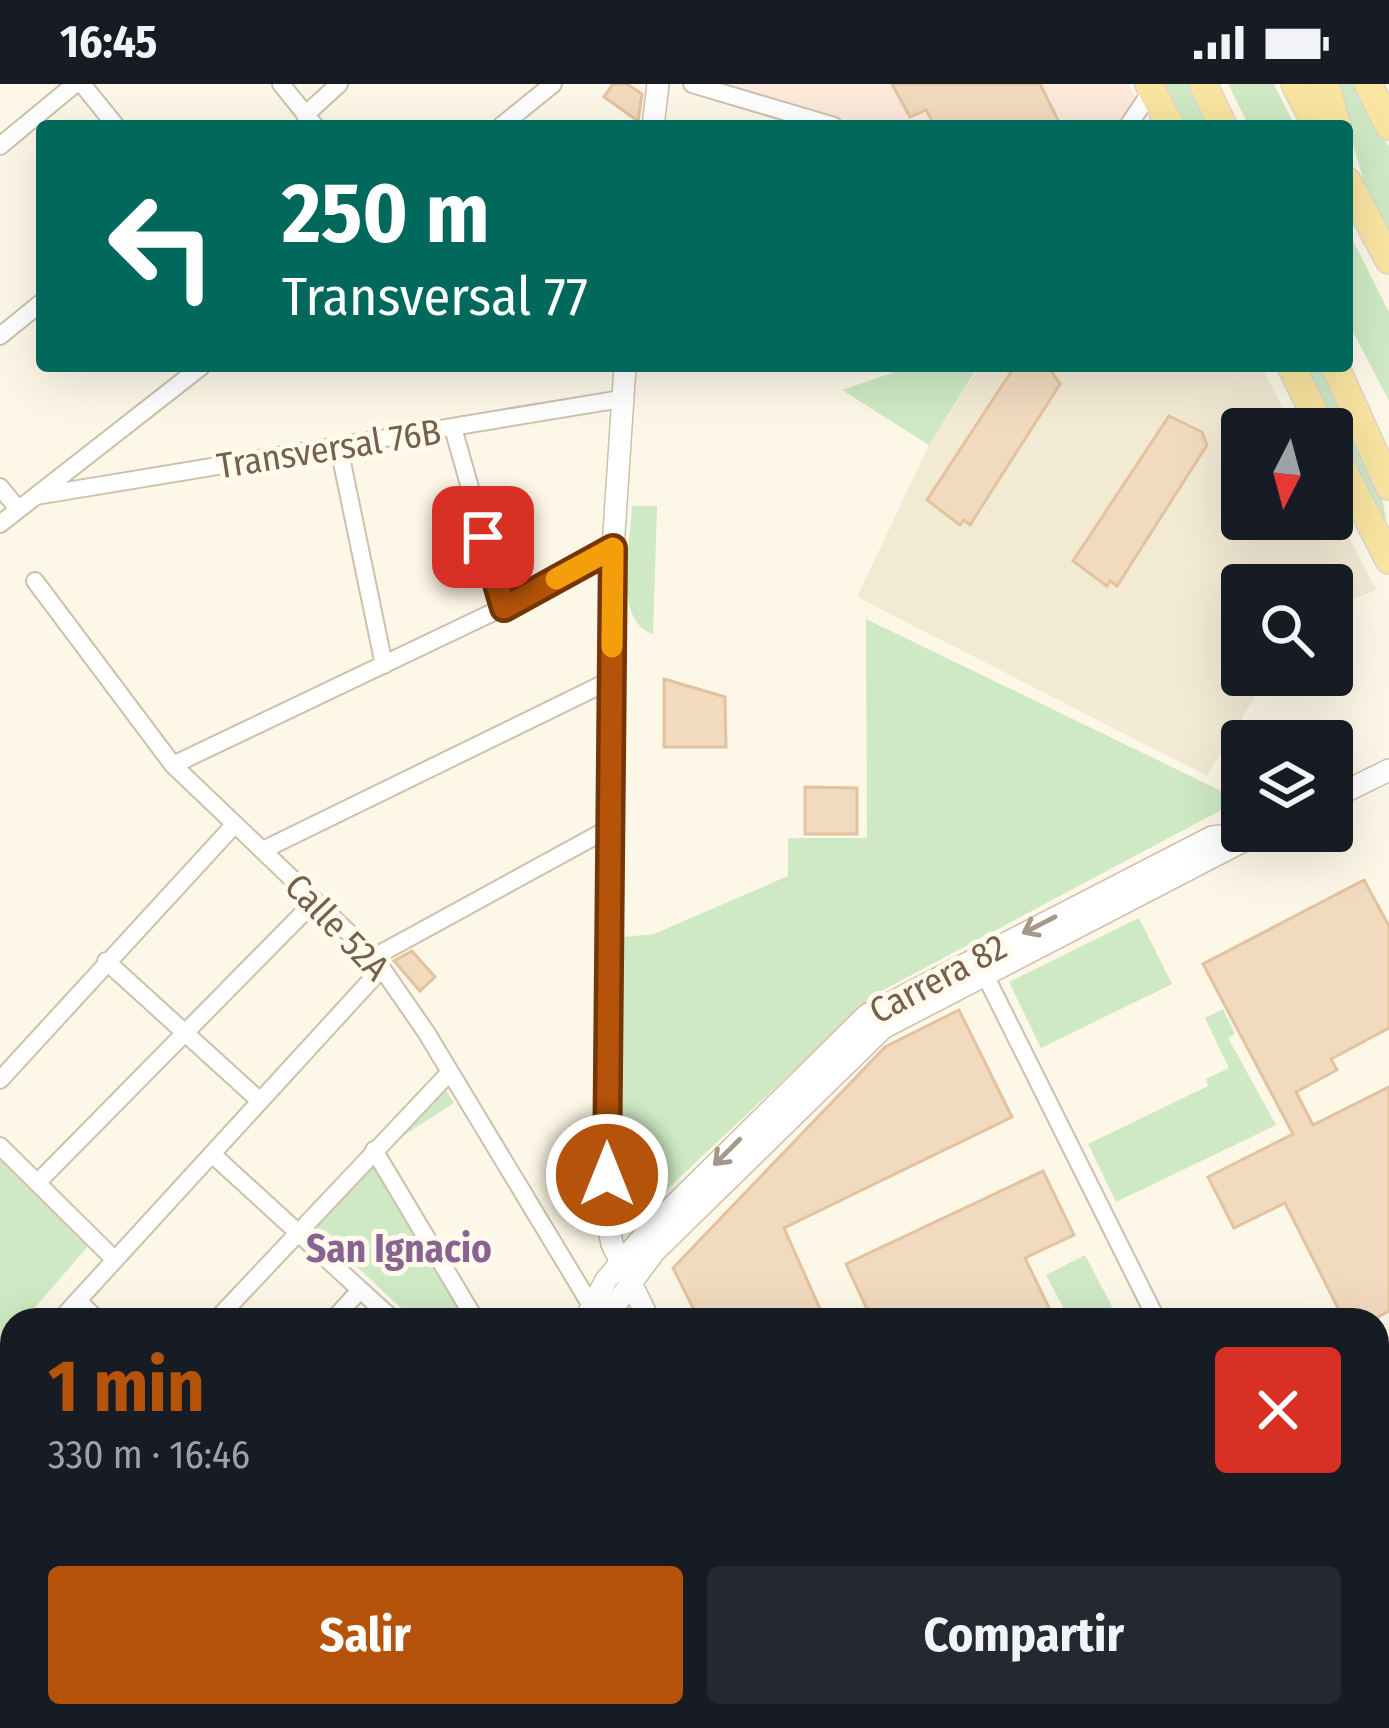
<!DOCTYPE html>
<html lang="es">
<head>
<meta charset="utf-8">
<style>
  :root { --surface:#171b24; --page:#242831; --text:#f1f3f6; --muted:#9ea1a6; --accent:#b45309 }
  body { margin:0; font-family:"Fira Sans Condensed",sans-serif; background:var(--page); color:var(--text); height:100vh; display:flex; flex-direction:column; font-size:45px; white-space:nowrap }
  * { box-sizing:border-box; margin:0 }
  p { font-size:39px; color:var(--muted) }
  .icon { flex:none; width:66px; height:66px; fill:none; stroke:currentColor; stroke-width:2; stroke-linecap:round; stroke-linejoin:round }
  .map { position:relative; flex:1; overflow:hidden }
  .side { position:absolute; left:0px; top:1224px; width:1389px; height:420px; display:flex; flex-direction:column; background:var(--surface); border-radius:36px 36px 0 0; box-shadow:0 12px 48px #0002 }
  .side>* { flex:none }
  .top-card { position:absolute; left:36px; top:36px; width:1317px; height:252px; border-radius:12px; box-shadow:0 12px 48px #0002; background:#00695c; color:#fff; overflow:hidden }
  .needle { width:78px; rotate:186deg }
  .fabs { position:absolute; left:1221px; top:324px; display:grid; gap:24px }
  .fabs a { display:grid; place-items:center; width:132px; height:132px; border-radius:12px; background:var(--surface); box-shadow:0 12px 48px #0002; font-size:60px }
  .pin { position:absolute; display:grid; place-items:center; width:102px; height:102px; color:#fff; margin:-51px; border-radius:24px; box-shadow:0 6px 18px #0006 }
  .me { position:absolute; width:132px; margin:-66px; rotate:0deg; stroke-linejoin:round; filter:drop-shadow(0 0 9px #0008) }
  .turn { display:flex; align-items:center; gap:42px; height:252px; padding:0 48px; font-size:54px }
  .turn .icon { width:156px; height:156px; stroke-width:2.5 }
  .turn b { display:block; font-size:84px; line-height:102px }
  .round { display:grid; place-items:center; flex:none; width:126px; height:126px; border-radius:12px; background:var(--page) }
  .summary { display:flex; align-items:center; justify-content:space-between; height:204px; padding:0 48px }
  h1 { font-size:72px; font-weight:700; line-height:90px; color:var(--accent) }
  .primary-button { display:flex; gap:24px; margin-top:auto; padding:24px 48px }
  .primary-button a { flex:1; height:138px; border-radius:12px; background:var(--accent); color:#fff; font-size:48px; font-weight:700; line-height:138px; text-align:center }
  .primary-button a+a { background:var(--page); color:var(--text) }
  .status { display:flex; justify-content:space-between; align-items:center; height:84px; padding:0 60px; background:var(--surface); direction:ltr }
  .status svg { height:33px; fill:currentColor }
  .map>svg:first-child { display:block }
</style>
</head>
<body>
<div class="status"><b>16:45</b><svg viewBox="0 0 49 12"><path d="M0 12V9h3v3zM5 12V6h3v6zM10 12V3h3v9zM15 12V0h3v12zM26 1h20v11H26zM47 4h2v5h-2z"/></svg></div>
<div class="map">
<svg width="1389" height="1644" viewBox="0 0 1389 1644">
  <rect width="100%" height="100%" fill="#fcf7e6"/>
  <path fill="#f3ead4" d="M980 282H1261L1294 345H1242V435H1332V419L1376 506 1332 524V501H1242V591H1268L1207 692 857 513 929 361Z"/>
  <path fill="#fce9da" d="M713 0H1128L1137 17 1121 42H851Z"/>
  <path fill="#cee9c4" d="M1162 0H1190L1210 42H1183Z
    M1228 0H1274L1295 42H1249Z
    M1335 0H1357L1389 63V148L1364 98Z
    M1347 145 1389 228V317L1347 236Z
    M912 282 978 283 929 361 842 306Z
    M1301 282H1328L1378 389 1389 453Z
    M632 422H657L653 550C611 536 631 457 632 422Z
    M866 535 1240 716 874 911 645 1126 634 1129 619 1115 623 853 654 850 788 792V754H867Z
    M1139 834 1172 900 1041 964 1009 898Z
    M1223 925 1235 950 1228 954 1276 1041 1116 1118 1088 1060 1208 1002 1206 995 1229 984 1205 934Z
    M442 1000 454 1019 375 1070 471 1236H414L311 1140Z
    M0 1076 90 1160 24 1236H12V1249L0 1263Z
    M1085 1171 1119 1236H1070L1046 1191Z"/>
  <path fill="#f1dabe" stroke="#e3c39f" stroke-width="3" d="M613 0H627L642 10 638 37 604 13Z
    M892 0H1040L1061 42 934 40 926 26 910 33Z
    M1015 282H1048L1060 300 970 441 964 436 960 441 927 416Z
    M1169 332 1202 348 1207 361 1117 502 1110 497 1107 502 1073 477Z
    M664 595 725 613 726 663H664Z
    M805 703 857 704V750H805Z
    M1364 796 1389 842V944L1331 975 1337 986 1296 1008 1313 1041 1389 1003V1227L1372 1236H1344L1285 1119 1234 1144 1208 1093 1293 1050 1203 880Z
    M412 867 435 893 420 907 394 877Z
    M959 926 1012 1033 784 1144 825 1236H699L673 1184 885 963Z
    M1043 1087 1074 1151 1025 1174 1055 1236H872L846 1180Z"/>
  <g fill="none" stroke-linecap="round" stroke-linejoin="round">
    <defs>
      <path id="minor" d="M82 0 116 42
        M281 0 315 42
        M692 0 834 42
        M305 31 339 0
        M501 42 553 0
        M1128 42 1152 6
        M0 62 75 0
        M0 252 42 218
        M453 344 504 523
        M339 364 384 581
        M0 403 18 425
        M36 412 621 315
        M0 440 202 282
        M35 497 173 681 374 873 426 948 592 1223
        M173 681 504 523 613 464
        M263 766 611 596
        M374 873 608 745
        M106 877 260 1017
        M982 885 1157 1236
        M0 996 235 740
        M0 1062 115 1176
        M374 1066 472 1230
        M212 1070 388 1231 383 1236
        M37 1099 314 818
        M78 1217 98 1236
        M60 1236 382 884
        M216 1236 450 988
        M333 1236 360 1206
        M0 1302 12 1289
        M8 1456 12 1451
        M1377 1578 1389 1572
        M1377 1598 1389 1592
        M562 1632 575 1644
        M778 1632 784 1644
        M1355 1632 1361 1644
        M0 1643 12 1631
        M1266 1644 1289 1632"/>
      <path id="tertiary" d="M653 42 658 0
        M625 282 613 464 607 1134 612 1160 649 1236
        M1332 714 1389 686
        M585 1236 606 1196 650 1145 867 931 1212 753 1261 748
        M604 1236 654 1168 883 944 1245 756
        M0 1477 12 1491
        M0 1521 12 1535
        M98 1632 108 1644
        M137 1632 148 1644
        M819 1632 824 1644
        M381 1644 387 1632
        M401 1644 407 1632"/>
      <path id="primary" d="M1149 0 1170 42
        M1203 0 1223 42
        M1295 0 1317 42
        M1325 0 1337 42
        M1368 0 1389 42
        M1347 97 1389 176
        M1291 282 1322 345
        M1335 282 1389 402
        M1332 364 1389 476"/>
    </defs>
    <use href="#minor" stroke="#cdc0ac" stroke-width="20"/>
    <use href="#tertiary" stroke="#cdc0ac" stroke-width="24"/>
    <use href="#primary" stroke="#dbd6d0" stroke-width="30"/>
    <use href="#minor" stroke="#fff" stroke-width="16"/>
    <use href="#tertiary" stroke="#fff" stroke-width="21"/>
    <use href="#primary" stroke="#f9e5a0" stroke-width="27"/>
  </g>
  <defs><path id="oneway-shaft" d="M-6 0H5M1.5-3L5.5 0L1.5 3" fill="none" stroke-width="1.6" stroke-linecap="round" stroke-linejoin="round" transform="scale(3)"/></defs>
  <g stroke="#a5988a">
    <use href="#oneway-shaft" transform="translate(1039 841) rotate(153)"/>
    <use href="#oneway-shaft" transform="translate(727 1068) rotate(135)"/>
  </g>
  <g fill="none" stroke-linecap="round" stroke-linejoin="round">
    <defs>
      <path id="route" d="M483 453 504 524 613 464 607 1091"/>
    </defs>
    <use href="#route" stroke="#753606" stroke-width="30"/>
    <use href="#route" stroke="#b45309" stroke-width="21"/>
    <path stroke="#f59e0b" stroke-width="21" d="M556 495 613 464 612 563"/>
  </g>
  <g text-anchor="middle" dominant-baseline="central" stroke-width="10" stroke-linejoin="round" paint-order="stroke">
    <g font-size="36" fill="#75604b" stroke="#fffaec">
      <text transform="translate(329 365) rotate(-9)">Transversal 76B</text>
      <text transform="translate(337 843) rotate(46)">Calle 52A</text>
      <text transform="translate(938 895) rotate(-28)">Carrera 82</text>
    </g>
    <g font-size="39" font-weight="bold" fill="#896391" stroke="#fffaec">
      <text x="399" y="1165">San Ignacio</text>
    </g>
  </g>
</svg>
<div class="fabs">
<a><svg class="needle" viewBox="-14 -14 28 28"><path d="M0-13l5 13h-10z" fill="#e53935"/><path d="M0 13l5-13h-10z" fill="#9ea1a6"/></svg></a>
<a><svg class="icon" aria-label="search" viewBox="0 0 24 24"><circle cx="10" cy="10" r="6"/><path d="M15 15l6 6"/></svg></a>
<a><svg class="icon" aria-label="layers" viewBox="0 0 24 24"><path d="M12 4l9 5-9 5-9-5zM3 14l9 5 9-5"/></svg></a>
</div>
<div class="pin" style="left:483px;top:453px;background:#d93025"><svg class="icon" aria-label="arrive" viewBox="0 0 24 24"><path d="M6 21V4h12l-3 4 3 4H6"/></svg></div>
<svg class="me" style="left:607px;top:1091px" viewBox="-20 -20 40 40"><circle r="17" fill="#b45309" stroke="#fff" stroke-width="3"/><path d="M0-11L8 9 0 5-8 9z" fill="#fff"/></svg>
<div class="top-card">
<div class="turn"><svg class="icon" aria-label="left" viewBox="0 0 24 24"><path d="M17 20v-9H6M10 6l-5 5 5 5"/></svg><div><b>250 m</b>Transversal 77</div></div>
</div>
<section class="side">
<div class="summary"><div><h1>1 min</h1><p>330 m · 16:46</p></div><a class="round" style="background:#d93025;color:#fff"><svg class="icon" aria-label="close" viewBox="0 0 24 24"><path d="M6 6l12 12M18 6L6 18"/></svg></a></div>
<div class="primary-button"><a>Salir</a><a>Compartir</a></div>
</section>
</div>
</body>
</html>
